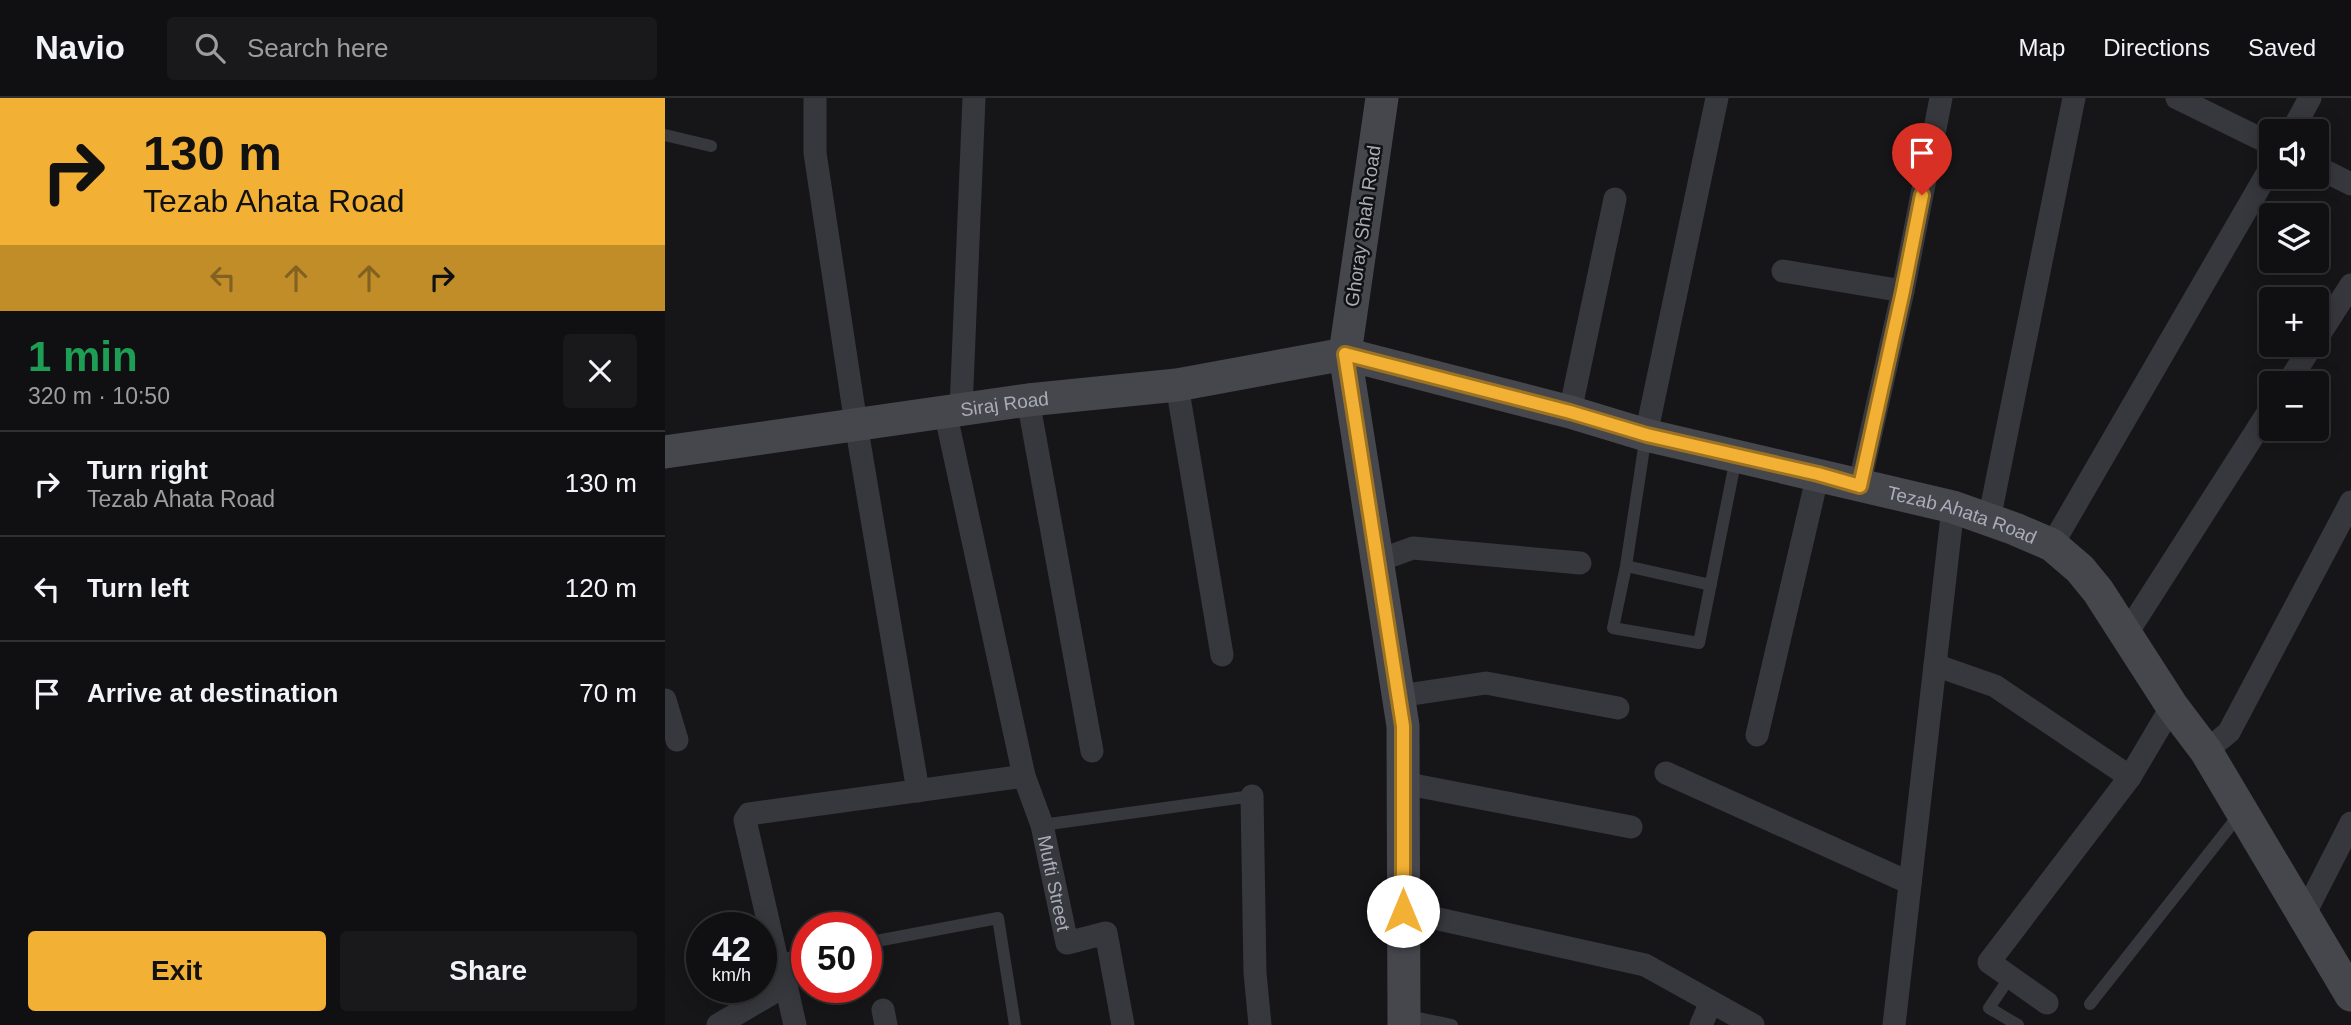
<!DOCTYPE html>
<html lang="en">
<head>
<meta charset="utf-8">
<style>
  :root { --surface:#101012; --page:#19191b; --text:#f1f3f6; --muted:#9c9d9f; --line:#303032; --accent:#f2b134 }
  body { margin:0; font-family:Helvetica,sans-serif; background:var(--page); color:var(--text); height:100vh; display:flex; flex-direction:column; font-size:26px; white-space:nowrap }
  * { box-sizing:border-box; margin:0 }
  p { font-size:23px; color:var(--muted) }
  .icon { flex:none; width:38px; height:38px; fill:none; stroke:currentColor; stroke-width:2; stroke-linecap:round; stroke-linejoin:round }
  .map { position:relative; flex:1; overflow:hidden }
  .panel { display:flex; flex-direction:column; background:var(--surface); width:665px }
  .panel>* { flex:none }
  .hud { background:#f2b134; color:#111; overflow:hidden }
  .tools { position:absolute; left:1594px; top:21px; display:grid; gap:14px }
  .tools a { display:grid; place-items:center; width:70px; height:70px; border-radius:7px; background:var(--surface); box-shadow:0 4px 18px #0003,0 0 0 2px var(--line); font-size:35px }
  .speed { position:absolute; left:21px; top:814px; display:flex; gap:14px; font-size:35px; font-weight:700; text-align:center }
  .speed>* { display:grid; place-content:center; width:91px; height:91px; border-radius:50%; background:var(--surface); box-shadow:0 4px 18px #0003,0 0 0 2px var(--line); line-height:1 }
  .speed small { font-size:18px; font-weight:400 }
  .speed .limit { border:10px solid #d22; background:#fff; color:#111 }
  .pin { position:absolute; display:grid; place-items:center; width:60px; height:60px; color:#fff; margin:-72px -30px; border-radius:50% 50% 50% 0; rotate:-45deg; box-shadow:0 0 7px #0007 }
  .pin .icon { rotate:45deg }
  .me { position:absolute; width:77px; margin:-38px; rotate:0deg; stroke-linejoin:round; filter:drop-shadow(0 0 5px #0008) }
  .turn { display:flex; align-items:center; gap:24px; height:147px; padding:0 28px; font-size:32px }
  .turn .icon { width:91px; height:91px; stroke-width:2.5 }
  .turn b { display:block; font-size:49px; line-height:60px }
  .lanes { display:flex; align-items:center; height:66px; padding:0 28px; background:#0003; justify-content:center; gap:35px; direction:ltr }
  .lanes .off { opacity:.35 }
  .round { display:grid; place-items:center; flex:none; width:74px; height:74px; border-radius:7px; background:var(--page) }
  .head { display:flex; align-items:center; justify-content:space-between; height:119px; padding:0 28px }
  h1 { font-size:42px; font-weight:700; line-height:52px; color:#1e9e55 }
  .cta { display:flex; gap:14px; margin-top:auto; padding:14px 28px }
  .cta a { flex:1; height:80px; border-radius:7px; background:var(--accent); color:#111; font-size:28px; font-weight:700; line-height:80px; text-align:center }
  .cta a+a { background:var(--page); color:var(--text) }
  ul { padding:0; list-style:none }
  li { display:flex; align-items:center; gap:21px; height:105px; padding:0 28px; border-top:2px solid var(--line) }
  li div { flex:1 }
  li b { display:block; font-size:26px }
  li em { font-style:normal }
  header { display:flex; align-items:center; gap:42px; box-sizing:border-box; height:98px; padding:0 35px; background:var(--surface); border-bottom:2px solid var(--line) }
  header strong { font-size:33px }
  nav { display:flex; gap:38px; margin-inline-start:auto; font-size:24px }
  .search { width:490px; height:63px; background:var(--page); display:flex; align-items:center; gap:18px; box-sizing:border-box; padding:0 24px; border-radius:7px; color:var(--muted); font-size:26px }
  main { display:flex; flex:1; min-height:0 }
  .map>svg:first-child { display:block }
</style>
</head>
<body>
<header>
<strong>Navio</strong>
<div class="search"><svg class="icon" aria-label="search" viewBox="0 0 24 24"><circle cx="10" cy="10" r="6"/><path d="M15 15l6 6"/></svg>Search here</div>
<nav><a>Map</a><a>Directions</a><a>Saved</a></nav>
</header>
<main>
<section class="panel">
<div class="hud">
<div class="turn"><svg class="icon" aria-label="right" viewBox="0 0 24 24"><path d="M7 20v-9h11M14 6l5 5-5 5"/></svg><div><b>130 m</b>Tezab Ahata Road</div></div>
<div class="lanes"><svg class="icon off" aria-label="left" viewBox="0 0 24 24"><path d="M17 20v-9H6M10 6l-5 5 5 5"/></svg><svg class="icon off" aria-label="ahead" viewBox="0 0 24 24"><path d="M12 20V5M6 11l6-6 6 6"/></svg><svg class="icon off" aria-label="ahead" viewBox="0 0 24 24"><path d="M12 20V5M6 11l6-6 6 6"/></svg><svg class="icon" aria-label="right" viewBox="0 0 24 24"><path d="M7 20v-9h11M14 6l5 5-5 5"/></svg></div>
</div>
<div class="head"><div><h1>1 min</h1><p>320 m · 10:50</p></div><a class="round"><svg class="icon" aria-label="close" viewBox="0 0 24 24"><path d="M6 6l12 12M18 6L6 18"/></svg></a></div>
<ul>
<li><svg class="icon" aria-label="right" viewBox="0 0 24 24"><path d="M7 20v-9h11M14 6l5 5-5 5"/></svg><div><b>Turn right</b><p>Tezab Ahata Road</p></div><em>130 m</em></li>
<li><svg class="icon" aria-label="left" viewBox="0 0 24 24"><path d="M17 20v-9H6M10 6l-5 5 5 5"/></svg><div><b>Turn left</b></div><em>120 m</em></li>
<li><svg class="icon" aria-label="arrive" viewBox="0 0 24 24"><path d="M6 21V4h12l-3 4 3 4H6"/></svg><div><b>Arrive at destination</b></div><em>70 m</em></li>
</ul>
<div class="cta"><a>Exit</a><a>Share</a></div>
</section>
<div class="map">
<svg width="1686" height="927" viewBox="0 0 1686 927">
  <rect width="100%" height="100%" fill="#161618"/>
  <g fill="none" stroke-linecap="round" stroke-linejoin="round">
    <path stroke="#37383d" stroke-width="12" d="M0 37 46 48
      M981 337 961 468 948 530 1034 545 1071 360
      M961 468 1046 487
      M377 727 587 698
      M201 845 333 820 350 927
      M112 862 142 857
      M1345 879 1324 910 1353 927
      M1425 906 1574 717
      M739 917 787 927"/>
    <g stroke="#37383d" stroke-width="23">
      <path d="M150 0V55L191 326 253 693"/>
      <path d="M1512 0 1606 46"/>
      <path d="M1627 33 1645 0"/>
      <path d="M1652 69 1686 86"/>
      <path d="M1118 173 1238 193"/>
      <path d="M1652 240 1686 187"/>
      <path d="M1623 285 1647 247"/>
      <path d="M512 287 557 557"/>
      <path d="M363 302 427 653"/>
      <path d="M296 311 309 0"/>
      <path id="s1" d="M280 313 359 678 377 727 402 845 441 835 458 927"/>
      <path d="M905 314 950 101"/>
      <path d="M981 337 1052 0"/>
      <path d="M1194 388 1238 193 1276 0"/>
      <path d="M1324 422 1409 0"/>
      <path d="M1387 447 1606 69"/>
      <path d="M712 463 748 450 915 465"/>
      <path d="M1462 535 1606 310"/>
      <path d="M1270 567 1330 588 1465 679 1507 608"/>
      <path d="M734 598 821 585 953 610"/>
      <path d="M0 602 12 642"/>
      <path d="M1092 637 1153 376"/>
      <path d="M1541 653 1564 634 1686 404"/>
      <path d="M1001 675 1245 785"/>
      <path d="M738 685 966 729"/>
      <path d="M587 698 590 875 595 927"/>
      <path d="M738 813 980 867 1088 927"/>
      <path d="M1639 817 1686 725"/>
      <path d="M1382 905 1324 864 1465 679"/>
      <path d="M218 912 221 927"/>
      <path d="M53 927 121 887"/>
      <path d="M130 927 121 887 112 862 80 722 84 716 359 678"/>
      <path d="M1036 927 1046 904"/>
      <path d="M1229 927 1288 409"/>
    </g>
    <g stroke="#45474d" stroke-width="33">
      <path d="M717 0 680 256 738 628 739 927"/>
      <path id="s2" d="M0 354 363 302 512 287 680 256 905 314 981 337 1288 409 1350 431 1387 447 1415 471 1433 493 1507 608 1541 653 1686 897"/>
    </g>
  </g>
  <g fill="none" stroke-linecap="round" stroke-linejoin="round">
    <defs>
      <path id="route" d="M738 813V628L680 256 905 314 982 337 1153 376 1195 388 1238 193 1257 97"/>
    </defs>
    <use href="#route" stroke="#9d7322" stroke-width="18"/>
    <use href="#route" stroke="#f2b134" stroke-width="12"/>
  </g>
  <g text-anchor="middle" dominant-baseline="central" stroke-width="5" stroke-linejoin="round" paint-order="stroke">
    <g font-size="19" fill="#a8adb8" stroke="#111113">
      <text transform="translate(698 128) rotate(-82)">Ghoray Shah Road</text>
      <text stroke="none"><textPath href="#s2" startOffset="343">Siraj Road</textPath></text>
      <text stroke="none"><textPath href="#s2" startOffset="1325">Tezab Ahata Road</textPath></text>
      <text stroke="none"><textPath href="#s1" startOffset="485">Mufti Street</textPath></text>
    </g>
  </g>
</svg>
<div class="tools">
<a><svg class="icon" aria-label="sound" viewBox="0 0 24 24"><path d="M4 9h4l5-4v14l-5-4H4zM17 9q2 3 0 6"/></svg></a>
<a><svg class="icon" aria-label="layers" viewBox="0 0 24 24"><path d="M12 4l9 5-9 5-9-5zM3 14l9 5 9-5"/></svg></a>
<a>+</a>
<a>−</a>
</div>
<div class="speed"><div>42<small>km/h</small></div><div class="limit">50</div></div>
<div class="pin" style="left:1257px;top:97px;background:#d93025"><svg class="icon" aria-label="arrive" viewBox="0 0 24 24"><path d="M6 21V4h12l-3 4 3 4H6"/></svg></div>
<svg class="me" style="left:738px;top:813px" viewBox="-20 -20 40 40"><circle r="19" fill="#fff"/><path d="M0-13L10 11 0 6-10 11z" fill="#f2b134"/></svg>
</div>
</main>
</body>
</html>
